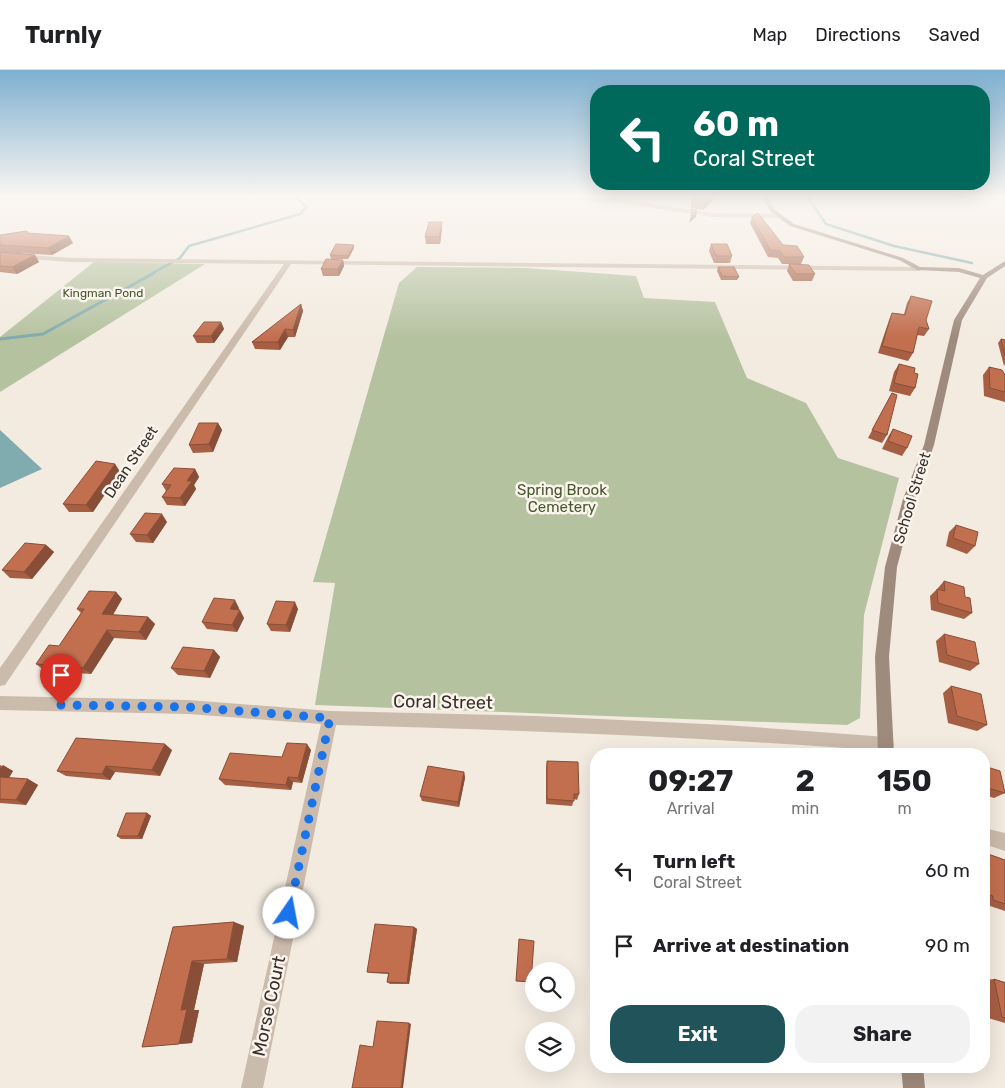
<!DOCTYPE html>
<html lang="en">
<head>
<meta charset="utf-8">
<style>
  :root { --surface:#fff; --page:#f2f2f2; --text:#202124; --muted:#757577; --line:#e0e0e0; --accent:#21545a }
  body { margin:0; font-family:Rubik,sans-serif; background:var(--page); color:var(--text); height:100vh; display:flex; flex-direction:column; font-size:19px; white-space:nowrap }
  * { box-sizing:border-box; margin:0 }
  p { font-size:16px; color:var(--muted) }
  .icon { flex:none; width:28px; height:28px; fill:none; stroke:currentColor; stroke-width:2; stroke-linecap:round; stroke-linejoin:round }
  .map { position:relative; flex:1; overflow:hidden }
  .sheet { position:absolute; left:590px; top:678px; width:400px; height:325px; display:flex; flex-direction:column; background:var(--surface); border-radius:20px; box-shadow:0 5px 20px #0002 }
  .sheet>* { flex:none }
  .hud { position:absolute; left:590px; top:15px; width:400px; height:105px; border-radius:20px; box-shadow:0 5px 20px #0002; background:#00695c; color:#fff; overflow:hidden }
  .tools { position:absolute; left:525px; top:892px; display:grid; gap:10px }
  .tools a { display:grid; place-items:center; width:50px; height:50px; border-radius:50%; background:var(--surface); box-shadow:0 5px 20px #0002; font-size:25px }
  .pin { position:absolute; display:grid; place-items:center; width:42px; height:42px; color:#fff; margin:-51px -21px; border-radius:50% 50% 50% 0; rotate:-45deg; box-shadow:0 0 5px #0007 }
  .pin .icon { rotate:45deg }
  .me { position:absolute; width:55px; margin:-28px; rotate:12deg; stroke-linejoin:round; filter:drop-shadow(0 0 4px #0008) }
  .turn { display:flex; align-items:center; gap:18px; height:105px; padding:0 20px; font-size:22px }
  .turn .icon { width:65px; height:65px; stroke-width:2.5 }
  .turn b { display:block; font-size:35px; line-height:42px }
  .eta { display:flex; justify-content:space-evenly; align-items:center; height:85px; text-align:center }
  .eta b { font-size:30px; font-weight:700; line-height:35px }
  .button { display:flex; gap:10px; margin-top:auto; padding:10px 20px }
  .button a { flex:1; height:58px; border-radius:20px; background:var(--accent); color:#fff; font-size:20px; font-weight:700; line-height:58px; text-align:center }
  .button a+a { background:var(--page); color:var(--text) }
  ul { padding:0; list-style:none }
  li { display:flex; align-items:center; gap:15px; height:75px; padding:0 20px }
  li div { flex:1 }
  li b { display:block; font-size:19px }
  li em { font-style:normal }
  header { display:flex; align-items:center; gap:30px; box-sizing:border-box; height:70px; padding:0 25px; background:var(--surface); border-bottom:1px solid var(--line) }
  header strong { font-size:24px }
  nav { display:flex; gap:28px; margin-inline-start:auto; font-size:18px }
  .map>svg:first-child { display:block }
</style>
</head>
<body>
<header>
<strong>Turnly</strong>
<nav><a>Map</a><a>Directions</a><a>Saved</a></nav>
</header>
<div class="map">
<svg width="1005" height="1018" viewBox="0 0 1005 1018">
  <rect width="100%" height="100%" fill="#f3ebe0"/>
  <path fill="#b5c2a0" d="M94 192 205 194 0 322V267Z
    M417 197 526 198 636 206 644 228 715 232 747 308 806 333 838 388 899 408 864 545 860 648 847 655 315 635 335 513 313 512 399 213Z"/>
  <path fill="#80abaf" d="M0 360 42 399 0 418Z"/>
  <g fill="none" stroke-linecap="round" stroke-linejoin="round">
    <path stroke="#80abaf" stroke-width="2.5" d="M806 125 826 154 894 176 972 193
      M151 204 180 188 189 176 300 144 307 137 294 125"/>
    <path stroke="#80abaf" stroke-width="3" d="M0 269 43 264 154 203"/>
    <path fill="#cbbbac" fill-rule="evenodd" d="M455 125 616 128 711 143 778 144 781 146 778 148 711 147 616 132 475 130Z
      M0 183 71 188 919 197 922 199 919 201 291 194 5 615 0 616V598L284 194 71 192 0 187Z
      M0 626 188 630 330 641 536 646 726 655 886 667 891 669 894 674 891 679 886 681C703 667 520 660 336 655L263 1018H241L321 654 188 644 0 640Z
      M984 758 1005 763V781L984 774Z"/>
    <path fill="#9f8b7d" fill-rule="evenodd" d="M761 125H767L774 139 794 154 903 188 920 197 959 198 983 205 1005 191V196L987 208 962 250 934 375 915 429 897 497 889 587 894 684H878L875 587 885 497 903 429 924 375 954 250 980 208 959 202 917 200 899 190 790 156 770 141Z
      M901 996H923L925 1018H903Z"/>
  </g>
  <path fill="#a75f44" d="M692 125H714L713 130 703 140 691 138Z
    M752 147 783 175 804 187 801 194H782L778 188 768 187 750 153Z
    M442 158 440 174H426L425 167Z
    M27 161 28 163 73 173 52 185 0 182V165Z
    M711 174 732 186 730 193H714L709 181Z
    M354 178 348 189H331L330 185Z
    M0 182 35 185 39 192 17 204 0 202Z
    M343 190 344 196 339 206H323L321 199Z
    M789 194 815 204 812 211H793L787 201Z
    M718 197 739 207 737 210H721L717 201Z
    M911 226 926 250 929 259 924 266 917 265 913 283 908 291 878 283 889 250 892 243 904 244 907 233Z
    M301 234 303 241 295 267H288L280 280 255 279 252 272Z
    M221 252 224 259 214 273H197L193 266Z
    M1001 269 1005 270V294L1004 296 998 273Z
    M899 294 914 303 915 318 910 326 889 321 894 302Z
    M989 297 1005 305V332L984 326 983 305Z
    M892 323 887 365 882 373 868 368Z
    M218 353 222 360 213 382 193 383 189 375Z
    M893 359 907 378 902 386 882 379 888 367Z
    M115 394 120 402 93 442H69L63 434Z
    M195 399 199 407 194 415 196 419 185 436 167 435 162 427 166 421 162 414Z
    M167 452 153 473 136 472 130 464Z
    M956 455 975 476 967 484 946 476 949 462Z
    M46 475 54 482 32 509 10 508 2 500Z
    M944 511 965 527 972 543 964 549 931 540 930 526 937 519 938 520V518Z
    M116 522 122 529 113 545 148 547 155 554 146 570 114 568 91 604 45 601 36 594 59 576 81 543 77 539Z
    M239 538 238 540 244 548 237 562 207 559 202 552Z
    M298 539 290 562 271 561 267 554Z
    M944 564 979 594 970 601 939 592 936 571Z
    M214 580 220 587 210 608 178 605 171 598Z
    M951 616 987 655 977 661 948 653 943 623Z
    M172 680 160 706 115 702 110 710 66 706 57 701Z
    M311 680 302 713 293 712 291 720 225 715 219 709 282 687Z
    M547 691 579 724 577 730 574 729 572 736 546 734V697Z
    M0 695 13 701 9 708 28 709 38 715 26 735 0 733Z
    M984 696 1005 723 994 728 984 725Z
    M464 702 465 708 459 737 422 731 420 726Z
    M147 743 151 746 142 769H121L117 766Z
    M988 784 1005 790V841L984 834V786Z
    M234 852 244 856 237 892 204 894 194 940H199L192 973 142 977 173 857Z
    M414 857 417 859 409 914H390L387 912 388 904 371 903 367 902Z
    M994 909 1005 912V953L988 948 984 923V910Z"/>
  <path fill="#884e37" d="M713 125H714L713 130 703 140 704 133Z
    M697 140 696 147 689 153 691 146Z
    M442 152V158L440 174 439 167Z
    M69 166 73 173 52 185 48 178Z
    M354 175V178L348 189V186Z
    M35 185 39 192 17 204 12 197Z
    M343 190 344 196 339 206 338 199Z
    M301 234 303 241 295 267 293 260Z
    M221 252 224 259 214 273 211 266Z
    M285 259 288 267 280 280 278 272Z
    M218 353 222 360 213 382 209 374Z
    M115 394 120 402 93 442 86 435Z
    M195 399 199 407 194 415 196 419 185 436 180 428 187 411Z
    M162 444 167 452 153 473 147 465Z
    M46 475 54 482 32 509 24 502Z
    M116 522 122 529 109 551 102 544Z
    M235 530 239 538 235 547 230 539Z
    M295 532 298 539 290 562 286 555Z
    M240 540 244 548 237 562 232 555Z
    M148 547 155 554 146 570 139 562Z
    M107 560 114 568 91 604 83 598Z
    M214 580 220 587 210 608 204 601Z
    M165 674 172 680 160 706 152 700Z
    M307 674 311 680 302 713 298 708Z
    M3 695 13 701 6 712 0 709V699Z
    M106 696 115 702 110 710 102 704Z
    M464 702 465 708 459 737 458 732Z
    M288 707 293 712 291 720 286 715Z
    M28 709 38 715 26 735 16 730Z
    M147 743 151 746 142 769 138 766Z
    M234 852 244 856 237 892 227 889Z
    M414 857 417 859 409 914 407 913Z
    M192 891 204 894 194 940H199L192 973 179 974 181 940Z
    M409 953 411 954 403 1018H401Z"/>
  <path fill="#c26f4f" stroke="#884e37" d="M693 125H713L704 133 692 132Z
    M691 139 697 140 691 146Z
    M758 143 783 175 797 176 804 187H784L780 181 770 180 752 147Z
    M429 152H442L439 167H425Z
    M27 161V163L69 166 48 178 0 175V165Z
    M336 174 354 175 348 186 330 185Z
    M711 174H727L732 186H716Z
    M0 182 35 185 12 197 0 196Z
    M326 189 343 190 338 199H321Z
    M789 194 809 195 815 204H796Z
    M718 197H734L739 207 722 206Z
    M911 226 932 231 926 250 929 259 919 257 913 283 882 276 892 243 905 245Z
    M301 234 293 260 285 259 278 272H252Z
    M204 252H221L211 266H193Z
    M1001 269 1005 270V286Z
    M899 294 915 298 914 303 918 304 915 318 894 313Z
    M989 297 1002 300 1005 305V322L990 318Z
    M892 323 897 325 887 365 872 360Z
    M199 353H218L209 374 189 375Z
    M893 359 912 366 907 378 888 371Z
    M96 391 115 394 86 435 63 434Z
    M174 398 195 399 187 411H192L180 428 162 427 171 415 162 414Z
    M145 443 162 444 147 465 130 464Z
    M956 455 978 462 975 476 953 468Z
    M25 473 46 475 24 502 2 500Z
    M944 511 964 517 965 527 970 528 972 543 938 533 937 519 945 521Z
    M89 521 116 522 102 544 148 547 139 562 107 560 83 598 36 594 49 575 59 576 84 539H77Z
    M214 528 235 530 230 539 240 540 232 555 202 552Z
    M276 531 295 532 286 555 267 554Z
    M944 564 975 572 979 594 947 585Z
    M183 577 214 580 204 601 171 598Z
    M951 616 981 624 987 655 957 646Z
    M76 668 165 674 152 700 106 696 102 704 57 701Z
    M287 673 307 674 298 708 288 707 286 715 219 709 230 683 282 687Z
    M547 691 578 692 579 724H574V731L547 729Z
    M428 696 464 702 458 732 420 726Z
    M984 696 1000 701 1005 723 984 717Z
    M0 707 28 709 16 730 0 729Z
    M126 743H147L138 766H117Z
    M988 784 1005 790V834L993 830V826L984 823V793L990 796Z
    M234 852 227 889 192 891 181 940 187 939 179 974 142 977 173 857Z
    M375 854 414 857 407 913 387 912 389 903 367 902Z
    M519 869 534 871 531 912 516 911Z
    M994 909 1005 913V948L1002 947Z
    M377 951 409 953 401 1018H352L360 975 373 977Z"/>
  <linearGradient id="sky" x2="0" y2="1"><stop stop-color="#7eb0d1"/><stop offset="0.47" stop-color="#faf6f1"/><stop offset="1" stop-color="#faf6f1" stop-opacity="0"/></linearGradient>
  <rect width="1005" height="268" fill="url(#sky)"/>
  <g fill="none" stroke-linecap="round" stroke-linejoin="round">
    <path stroke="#1a73e8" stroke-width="9" stroke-dasharray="0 16.2" d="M61 635 188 637 330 648 289 843"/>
  </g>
  <g text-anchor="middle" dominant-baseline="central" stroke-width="5" stroke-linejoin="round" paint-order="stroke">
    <g font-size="12" fill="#47572f" stroke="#faf4ed">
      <text x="103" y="223">Kingman Pond</text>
    </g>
    <g font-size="15" fill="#39302b" stroke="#faf4ed">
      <text transform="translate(131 392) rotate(-56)">Dean Street</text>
      <text transform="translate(912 428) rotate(-73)">School Street</text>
    </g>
    <g font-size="15" fill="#47572f" stroke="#faf4ed">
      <text x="562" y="420">Spring Brook<tspan x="562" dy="17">Cemetery</tspan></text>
    </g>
    <g font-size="18" fill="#39302b" stroke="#faf4ed">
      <text transform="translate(443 632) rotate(1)">Coral Street</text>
      <text transform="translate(269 936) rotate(-78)">Morse Court</text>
    </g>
  </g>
</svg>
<div class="tools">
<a><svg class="icon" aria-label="search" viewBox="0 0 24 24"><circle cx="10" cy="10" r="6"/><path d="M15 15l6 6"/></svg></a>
<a><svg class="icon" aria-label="layers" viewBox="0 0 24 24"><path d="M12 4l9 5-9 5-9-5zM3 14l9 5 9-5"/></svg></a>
</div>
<div class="pin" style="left:61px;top:635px;background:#d93025"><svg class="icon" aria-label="arrive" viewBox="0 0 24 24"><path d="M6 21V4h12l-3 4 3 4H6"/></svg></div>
<svg class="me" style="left:289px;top:843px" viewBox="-20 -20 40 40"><circle r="19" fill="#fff"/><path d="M0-13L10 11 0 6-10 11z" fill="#1a73e8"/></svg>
<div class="hud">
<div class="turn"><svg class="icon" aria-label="left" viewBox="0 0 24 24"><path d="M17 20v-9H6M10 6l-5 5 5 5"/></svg><div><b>60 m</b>Coral Street</div></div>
</div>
<section class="sheet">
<div class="eta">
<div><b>09:27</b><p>Arrival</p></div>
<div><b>2</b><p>min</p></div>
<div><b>150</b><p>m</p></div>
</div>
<ul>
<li><svg class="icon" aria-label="left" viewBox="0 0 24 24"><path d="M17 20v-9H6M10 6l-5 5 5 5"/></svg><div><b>Turn left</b><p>Coral Street</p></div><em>60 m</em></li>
<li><svg class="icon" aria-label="arrive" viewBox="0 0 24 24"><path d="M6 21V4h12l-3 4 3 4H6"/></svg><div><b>Arrive at destination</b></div><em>90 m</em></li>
</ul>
<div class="button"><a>Exit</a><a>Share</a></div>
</section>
</div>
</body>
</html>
